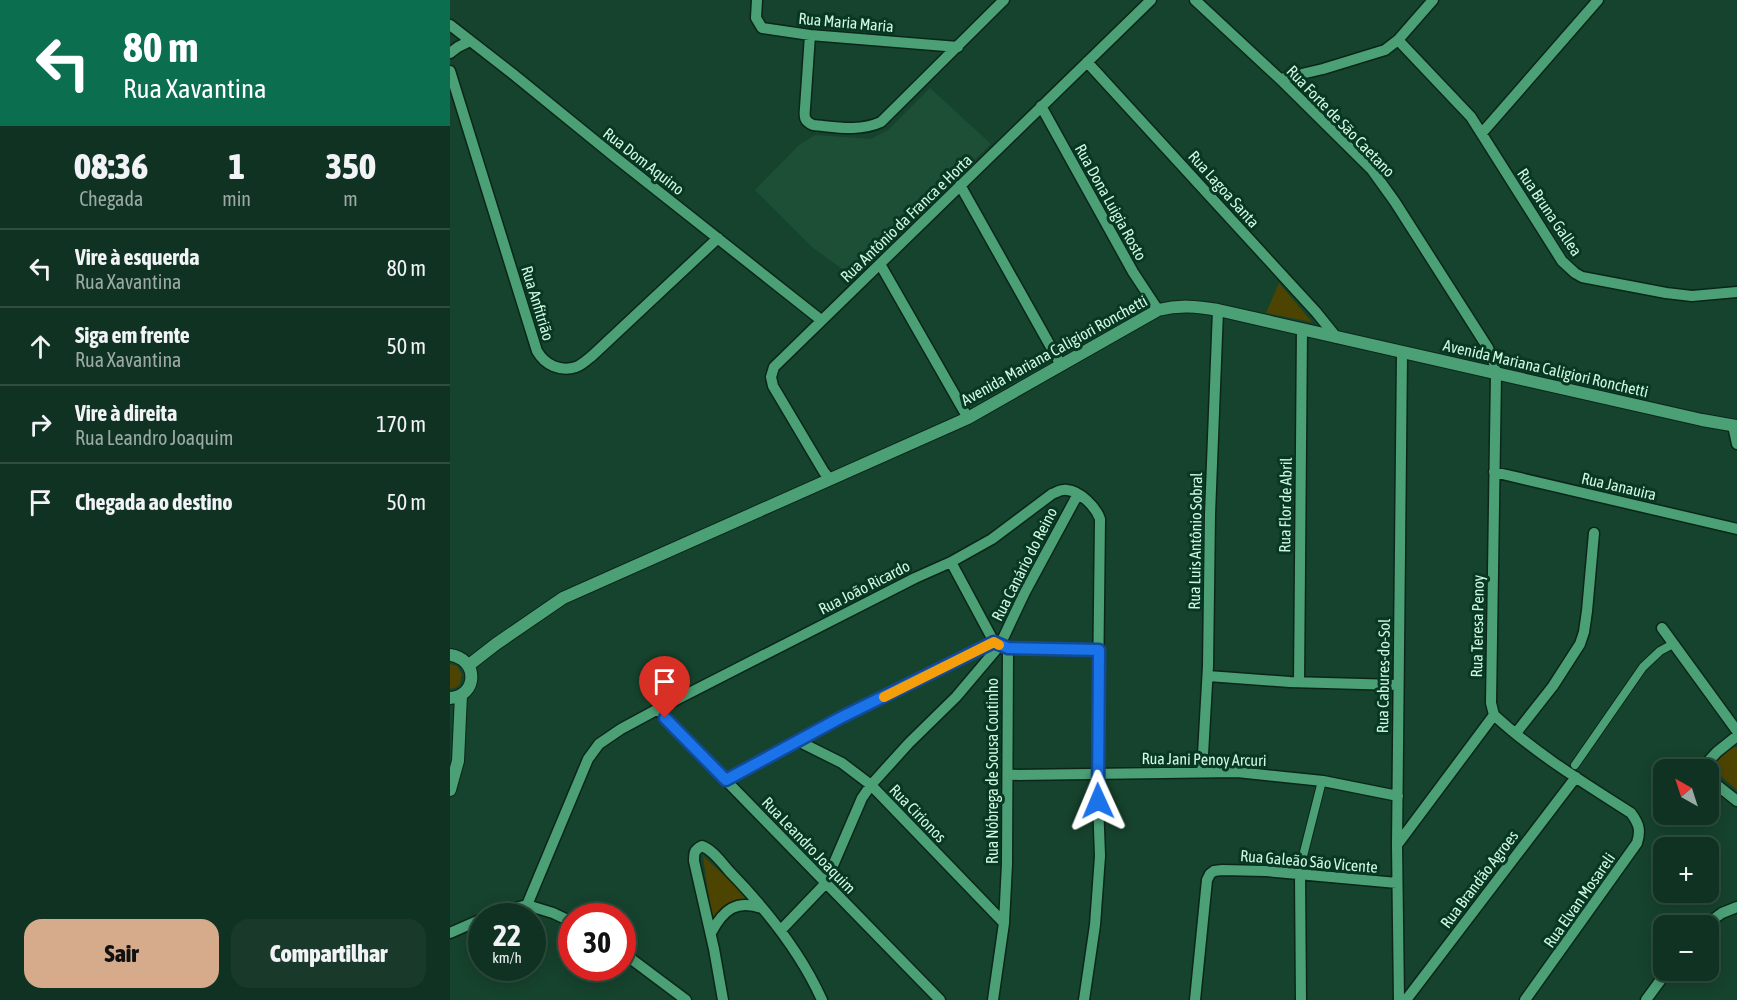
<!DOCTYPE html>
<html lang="pt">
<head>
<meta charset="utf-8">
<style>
  :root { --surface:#103222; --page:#193a2a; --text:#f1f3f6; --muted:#9caaa5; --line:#304d40; --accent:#d6ab8b }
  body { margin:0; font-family:"Asap Condensed",sans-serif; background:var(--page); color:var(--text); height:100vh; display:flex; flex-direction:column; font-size:22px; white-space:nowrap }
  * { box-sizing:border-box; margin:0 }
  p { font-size:20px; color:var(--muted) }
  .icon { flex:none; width:33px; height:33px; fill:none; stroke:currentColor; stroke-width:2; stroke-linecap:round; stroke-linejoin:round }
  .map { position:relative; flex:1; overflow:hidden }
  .panel { display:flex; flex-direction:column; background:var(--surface); width:450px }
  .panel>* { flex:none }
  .hud { background:#0b6e4f; color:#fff; overflow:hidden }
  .needle { width:39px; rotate:321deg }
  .tools { position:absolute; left:1203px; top:759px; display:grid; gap:12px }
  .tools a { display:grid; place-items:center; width:66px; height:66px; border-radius:12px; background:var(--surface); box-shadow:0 3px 15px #0003,0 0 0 2px var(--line); font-size:30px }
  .speed { position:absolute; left:18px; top:903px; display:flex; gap:12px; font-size:30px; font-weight:700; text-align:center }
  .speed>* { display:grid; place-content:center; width:78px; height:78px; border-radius:50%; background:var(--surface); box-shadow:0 3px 15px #0003,0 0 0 2px var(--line); line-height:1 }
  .speed small { font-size:15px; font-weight:400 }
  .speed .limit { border:9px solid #d22; background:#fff; color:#111 }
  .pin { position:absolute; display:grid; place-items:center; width:51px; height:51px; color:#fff; margin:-62px -26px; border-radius:50% 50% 50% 0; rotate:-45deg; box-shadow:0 0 6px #0007 }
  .pin .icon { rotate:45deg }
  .me { position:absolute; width:66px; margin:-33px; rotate:359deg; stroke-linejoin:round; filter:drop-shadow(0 0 4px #0008) }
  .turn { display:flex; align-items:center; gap:21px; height:126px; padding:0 24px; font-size:27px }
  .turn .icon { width:78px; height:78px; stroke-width:2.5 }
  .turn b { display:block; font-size:42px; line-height:51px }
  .eta { display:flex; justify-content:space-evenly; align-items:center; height:102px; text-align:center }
  .eta b { font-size:36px; font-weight:800; line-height:42px }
  .button { display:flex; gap:12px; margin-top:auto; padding:12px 24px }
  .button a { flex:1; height:69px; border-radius:18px; background:var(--accent); color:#111; font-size:24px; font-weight:800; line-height:69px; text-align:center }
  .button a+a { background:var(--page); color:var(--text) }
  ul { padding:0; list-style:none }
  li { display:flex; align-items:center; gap:18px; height:78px; padding:0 24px; border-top:2px solid var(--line) }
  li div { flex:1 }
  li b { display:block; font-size:22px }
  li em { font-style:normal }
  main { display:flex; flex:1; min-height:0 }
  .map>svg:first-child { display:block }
</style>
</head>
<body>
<main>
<section class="panel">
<div class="hud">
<div class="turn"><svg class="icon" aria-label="left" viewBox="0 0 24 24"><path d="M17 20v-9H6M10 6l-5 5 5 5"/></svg><div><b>80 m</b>Rua Xavantina</div></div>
</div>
<div class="eta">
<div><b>08:36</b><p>Chegada</p></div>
<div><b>1</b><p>min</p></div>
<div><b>350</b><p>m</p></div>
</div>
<ul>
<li><svg class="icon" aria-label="left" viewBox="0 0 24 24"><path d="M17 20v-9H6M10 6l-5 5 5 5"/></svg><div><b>Vire à esquerda</b><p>Rua Xavantina</p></div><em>80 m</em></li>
<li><svg class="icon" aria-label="ahead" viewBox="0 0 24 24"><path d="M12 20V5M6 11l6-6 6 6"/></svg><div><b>Siga em frente</b><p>Rua Xavantina</p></div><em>50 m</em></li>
<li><svg class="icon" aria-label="right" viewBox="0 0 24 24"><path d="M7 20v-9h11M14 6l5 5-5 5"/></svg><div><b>Vire à direita</b><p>Rua Leandro Joaquim</p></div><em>170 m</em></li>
<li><svg class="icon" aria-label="arrive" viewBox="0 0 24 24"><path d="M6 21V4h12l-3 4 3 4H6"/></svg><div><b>Chegada ao destino</b></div><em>50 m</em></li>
</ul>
<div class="button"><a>Sair</a><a>Compartilhar</a></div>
</section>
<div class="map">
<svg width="1287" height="1000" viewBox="0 0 1287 1000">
  <rect width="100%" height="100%" fill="#16432d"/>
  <path fill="#1d4f37" d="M480 88 541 144 403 277 362 247 305 190 349 145 365 135 421 139 438 130Z"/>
  <path fill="#4e4401" d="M829 283 862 322 816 313Z
    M0 664 7 666 12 674 10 684 7 687 0 689Z
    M1285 747 1287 748V790L1264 770C1265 758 1274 751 1285 747Z
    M253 856 301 900 262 923Z"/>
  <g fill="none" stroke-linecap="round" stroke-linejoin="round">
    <defs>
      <path id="pedestrian" d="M1125 765 1193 667 1210 651 1223 644
        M850 875 851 864 872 781"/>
      <path id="minor" d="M307 0 306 18 312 28 360 35 508 47
        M745 0 830 79 922 170 945 202 1038 348 1043 359 1046 374 1041 703 1044 715 947 845
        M0 25 63 74 165 157 371 320
        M360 35 355 108C354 117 354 121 363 125 386 127 409 132 431 122L554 0
        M948 40 1021 117 1112 261 1125 273 1132 277 1216 293 1242 296 1287 292
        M0 53 8 47 20 41
        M637 62 866 312 887 338
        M0 71 87 351C95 365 110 372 126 367 132 365 138 359 143 355L268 238
        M830 79 873 69 935 50 948 40 983 0
        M591 106 683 272 708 310
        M1032 133 1148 0
        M510 185 611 365
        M430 264 518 418
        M1283 426 1287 444
        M1044 472 1287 529
        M380 479 374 472 323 386 321 377 324 367 701 0
        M501 562 544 642 558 648 557 864 554 923 543 1000
        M1212 628 1287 731
        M558 648 649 650
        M758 676 840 682 948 685
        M849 682 852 329
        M208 709 220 723 490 1000
        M1044 715C1085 753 1134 783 1181 813 1189 824 1191 830 1187 843L1075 1000
        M1066 733 1103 686 1130 644 1134 632 1137 611 1144 533
        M348 741 392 763 421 785 554 923
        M1254 770V766L1267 752 1287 736
        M752 772 758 666 760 514 768 310
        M558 775 787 772 873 781 948 796
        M1258 778 1287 801
        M276 780 390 718 544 642
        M850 875 851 1000
        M77 905 103 913 122 922
        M37 916 77 905 138 759 149 744 171 729 208 709 465 578 501 562 542 539 602 494C607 492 612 489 617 490 630 491 646 507 650 519L647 774 650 856 645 925 634 1000
        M1254 926 1272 913 1287 907
        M331 930 375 884 412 798 421 785 459 743 506 697 550 645 575 592 628 494
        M0 933 32 919
        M261 933C273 910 286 899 312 908
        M172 952 236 1000
        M273 1000 264 949 244 861C244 853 244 850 252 846 263 850 271 862 279 871 316 909 350 951 372 1000
        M745 1000 757 880 760 874 764 871 772 870 816 871 947 883
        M949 1000 947 845 952 353
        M956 1000 1126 777
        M1196 1000 1218 970"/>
      <path id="tertiary" d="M0 655C29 659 28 696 0 698
        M19 665 46 644 113 598 518 418 708 310C729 305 746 306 768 310L1252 420 1287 426
        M0 790 8 761 11 695"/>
    </defs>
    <use href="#pedestrian" stroke="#0b2619" stroke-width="10"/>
    <use href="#minor" stroke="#0b2619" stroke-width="13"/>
    <use href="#tertiary" stroke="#0b2619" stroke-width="14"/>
    <use href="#pedestrian" stroke="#4ba076" stroke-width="8"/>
    <use href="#minor" stroke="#4ba076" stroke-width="10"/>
    <use href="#tertiary" stroke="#4ba076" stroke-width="12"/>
  </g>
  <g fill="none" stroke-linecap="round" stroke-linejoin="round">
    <defs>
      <path id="route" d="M215 718 276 780 390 718 544 642 558 648 649 650 648 801"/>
    </defs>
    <use href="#route" stroke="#114b97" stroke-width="15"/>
    <use href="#route" stroke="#1a73e8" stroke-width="10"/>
    <path stroke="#f59e0b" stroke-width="10" d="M434 697 544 642 549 645"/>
  </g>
  <g text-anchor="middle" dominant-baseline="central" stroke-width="6" stroke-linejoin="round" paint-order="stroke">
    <g font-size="16" fill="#cff8e0" stroke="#083823">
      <text transform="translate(396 22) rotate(5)">Rua Maria Maria</text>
      <text transform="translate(891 121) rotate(46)">Rua Forte de São Caetano</text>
      <text transform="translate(194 161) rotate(38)">Rua Dom Aquino</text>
      <text transform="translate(774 189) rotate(48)">Rua Lagoa Santa</text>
      <text transform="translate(661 202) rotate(61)">Rua Dona Luigia Rosto</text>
      <text transform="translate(1100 212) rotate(56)">Rua Bruna Gallea</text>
      <text transform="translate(456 218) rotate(-44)">Rua Antônio da Franca e Horta</text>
      <text transform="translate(88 303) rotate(73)">Rua Anfitrião</text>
      <text transform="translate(604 350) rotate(-29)">Avenida Mariana Caligiori Ronchetti</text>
      <text transform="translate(1096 368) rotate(13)">Avenida Mariana Caligiori Ronchetti</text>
      <text transform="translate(1169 486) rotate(13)">Rua Janauira</text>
      <text transform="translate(835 505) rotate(-89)">Rua Flor de Abril</text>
      <text transform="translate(745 541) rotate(-89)">Rua Luis Antônio Sobral</text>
      <text transform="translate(574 564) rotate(-63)">Rua Canário do Reino</text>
      <text transform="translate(414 587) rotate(-27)">Rua João Ricardo</text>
      <text transform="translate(1027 626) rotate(-89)">Rua Teresa Penoy</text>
      <text transform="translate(933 676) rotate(-89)">Rua Cabures-do-Sol</text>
      <text transform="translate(754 759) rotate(1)">Rua Jani Penoy Arcuri</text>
      <text transform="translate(542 771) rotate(-90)">Rua Nóbrega de Sousa Coutinho</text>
      <text transform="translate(468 813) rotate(46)">Rua Cirionos</text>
      <text transform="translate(359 845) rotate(46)">Rua Leandro Joaquim</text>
      <text transform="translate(859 861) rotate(5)">Rua Galeão São Vicente</text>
      <text transform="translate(1029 879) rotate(-53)">Rua Brandão Agroes</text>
      <text transform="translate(1129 900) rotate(-55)">Rua Elvan Mosareli</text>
    </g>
  </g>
</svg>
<div class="tools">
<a><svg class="needle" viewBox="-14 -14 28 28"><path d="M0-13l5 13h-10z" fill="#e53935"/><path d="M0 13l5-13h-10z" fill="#9caaa5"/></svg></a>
<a>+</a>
<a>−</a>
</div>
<div class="speed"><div>22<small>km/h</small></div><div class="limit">30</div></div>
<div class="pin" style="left:215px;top:718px;background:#d93025"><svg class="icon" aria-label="arrive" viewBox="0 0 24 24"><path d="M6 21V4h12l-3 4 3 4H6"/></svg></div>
<svg class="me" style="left:648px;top:801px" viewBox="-20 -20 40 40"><path d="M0-17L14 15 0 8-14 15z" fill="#1a73e8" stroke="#fff" stroke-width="4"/></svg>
</div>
</main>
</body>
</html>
